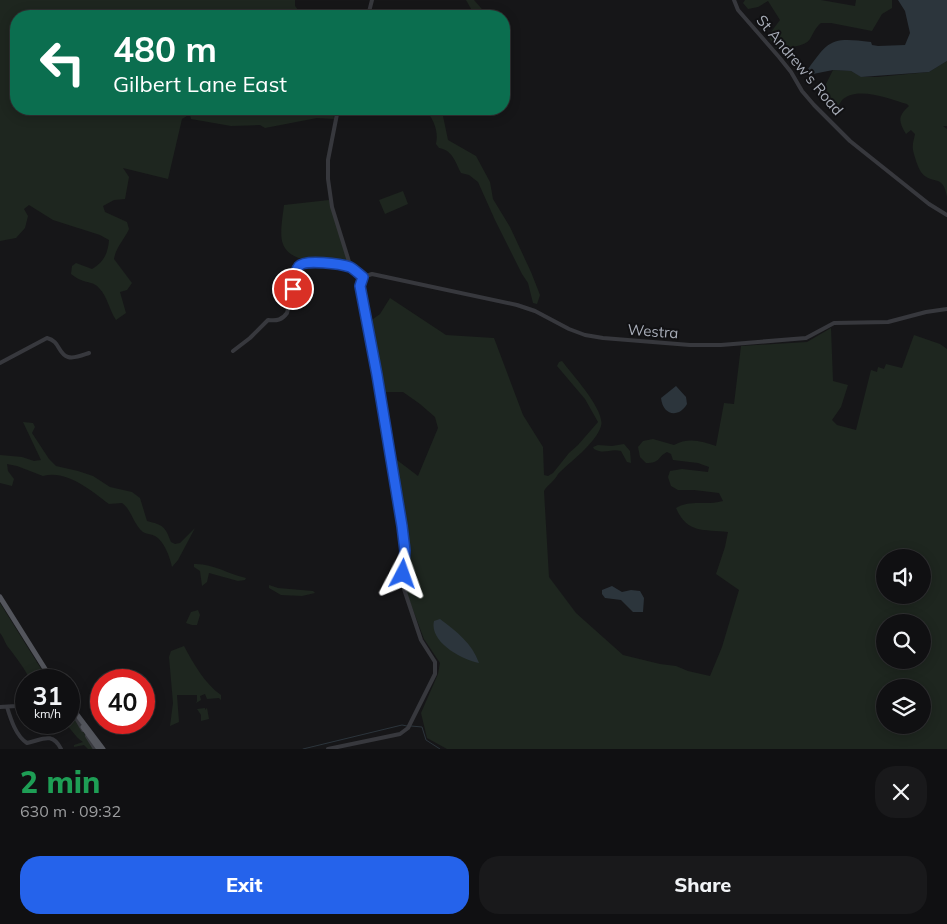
<!DOCTYPE html>
<html lang="en">
<head>
<meta charset="utf-8">
<style>
  :root { --surface:#101012; --page:#19191b; --text:#f1f3f6; --muted:#9c9d9f; --line:#303032; --accent:#2563eb }
  body { margin:0; font-family:Mulish,sans-serif; background:var(--page); color:var(--text); height:100vh; display:flex; flex-direction:column; font-size:19px; white-space:nowrap }
  * { box-sizing:border-box; margin:0 }
  p { font-size:16px; color:var(--muted) }
  .icon { flex:none; width:28px; height:28px; fill:none; stroke:currentColor; stroke-width:2; stroke-linecap:round; stroke-linejoin:round }
  .map { position:relative; height:749px; overflow:hidden }
  .drawer { display:flex; flex-direction:column; background:var(--surface); flex:1 }
  .drawer>* { flex:none }
  .hud { position:absolute; left:10px; top:10px; width:500px; height:105px; border-radius:20px; box-shadow:0 2px 12px #0003,0 0 0 1px var(--line); background:#0b6e4f; color:#fff; overflow:hidden }
  .fabs { position:absolute; left:876px; top:549px; display:grid; gap:10px }
  .fabs a { display:grid; place-items:center; width:55px; height:55px; border-radius:50%; background:var(--surface); box-shadow:0 2px 12px #0003,0 0 0 1px var(--line); font-size:25px }
  .speed { position:absolute; left:15px; top:669px; display:flex; gap:10px; font-size:25px; font-weight:700; text-align:center }
  .speed>* { display:grid; place-content:center; width:65px; height:65px; border-radius:50%; background:var(--surface); box-shadow:0 2px 12px #0003,0 0 0 1px var(--line); line-height:1 }
  .speed small { font-size:12px; font-weight:400 }
  .speed .limit { border:8px solid #d22; background:#fff; color:#111 }
  .pin { position:absolute; display:grid; place-items:center; width:42px; height:42px; color:#fff; margin:-21px; border:2px solid #fff; border-radius:50%; box-shadow:0 1px 5px #0007 }
  .me { position:absolute; width:55px; margin:-28px; rotate:4deg; stroke-linejoin:round; filter:drop-shadow(0 0 4px #0008) }
  .turn { display:flex; align-items:center; gap:18px; height:105px; padding:0 20px; font-size:22px }
  .turn .icon { width:65px; height:65px; stroke-width:2.5 }
  .turn b { display:block; font-size:35px; line-height:42px }
  .round { display:grid; place-items:center; flex:none; width:52px; height:52px; border-radius:20px; background:var(--page) }
  .summary { display:flex; align-items:center; justify-content:space-between; height:85px; padding:0 20px }
  h1 { font-size:30px; font-weight:800; line-height:38px; color:#1e9e55 }
  .primary-button { display:flex; gap:10px; margin-top:auto; padding:10px 20px }
  .primary-button a { flex:1; height:58px; border-radius:20px; background:var(--accent); color:#fff; font-size:20px; font-weight:800; line-height:58px; text-align:center }
  .primary-button a+a { background:var(--page); color:var(--text) }
  .map>svg:first-child { display:block }
</style>
</head>
<body>
<div class="map">
<svg width="947" height="749" viewBox="0 0 947 749">
  <rect width="100%" height="100%" fill="#161618"/>
  <path fill="#1e261f" fill-rule="evenodd" d="M0 0H295V6L303 16H16V109H291L317 111 333 109 334 119 317 118 265 128 260 125 231 126 191 119 190 114 182 119 168 179 123 168 129 177 125 199 114 200 103 206 105 212 127 222 129 229C124 240 116 247 114 259L132 283 127 290 120 292 126 313 116 320C109 310 108 297 99 288 94 282 88 283 81 280 78 279 74 276 71 274L72 266 76 263 92 269C104 262 108 253 109 240L100 235 53 220 29 205 24 209 28 216 25 228 16 238 0 241Z
    M466 0H474L488 16H475Z
    M745 0H821L855 6 856 0H892V8L882 14 872 31 831 23H821C815 28 814 32 810 39 804 48 786 47 776 48L768 36 780 20 768 1 758 7 748 9 743 3Z
    M947 61V126H943L947 129V197C943 172 931 186 921 172 918 168 914 155 913 150 912 145 914 139 915 134L911 130 906 134C898 121 898 116 909 106L907 104C890 99 859 86 843 99 840 102 837 109 834 113L823 102 826 84 833 70 851 71 862 77H877L929 72Z
    M426 109H437L443 116 448 140 476 156 490 182 493 199 510 227 531 272 540 295 537 304 533 303 528 283 522 274 495 220 478 182 469 175 461 173C455 161 452 150 439 148L436 144C439 130 433 120 426 109Z
    M403 191 408 204 385 214 379 200Z
    M329 200 348 261 346 265C328 263 290 264 283 244 279 235 283 215 284 205Z
    M390 298 446 335 494 338 523 415 543 447 544 475 548 476 553 473 569 453 578 445 598 422 585 399 557 366 559 362 562 361C571 373 606 411 601 426 596 443 570 462 558 474 554 482 548 484 544 491L549 577 576 613 623 655 660 664 676 666 688 671 710 676 722 647 739 590 716 574 725 547 728 532C704 529 687 534 676 508 691 499 706 506 723 501L719 493 694 490H678L671 486 668 477 670 471 682 469 708 472 709 467 698 463 673 460 671 454 667 452C657 457 661 463 646 463L640 457 638 447 643 441 653 439 674 445C688 437 702 441 716 446L724 403 734 404 741 346 807 342 831 328 833 381 848 385 841 407 832 420 837 425 856 430 871 370 877 372 878 367 884 369 886 364 902 368 914 335 940 344 947 349V749H447L427 738 421 713 438 674 440 663 424 639 404 586 410 556 409 542 393 457 418 476 438 428 435 417 420 404 403 392H384L369 322 380 314ZM885 558H922V595H885ZM885 622H922V660H885ZM885 688H922V725H885Z
    M23 422 33 423 35 427 32 433 49 459 56 466 78 471 93 476 110 487 132 492 140 498 147 521C163 525 165 526 171 542L175 544 180 543 195 528 178 560 172 567C170 557 164 541 155 536 151 534 146 534 143 532 133 524 132 510 122 503L109 504C92 491 66 469 43 476L17 466 7 464 8 471 14 479 12 486 0 483V455L22 457 34 461 41 460Z
    M624 444 630 451 631 463 627 462 621 451C610 448 605 455 594 449L593 447 598 445 612 446Z
    M194 564C212 563 228 574 246 578L245 580 238 581 209 573 207 582 202 586 200 571 194 567Z
    M269 585 278 588 313 591 315 593 302 596 281 595 269 588Z
    M0 603 48 680H30C26 670 15 656 8 647 5 643 4 638 0 633Z
    M198 610 200 615 197 625H192L186 623 191 612Z
    M184 646C193 663 205 684 221 695V700L219 698 207 699 205 694 200 696 201 700 196 703 197 701V695H177L179 722 170 726 173 703 169 657 171 651Z
    M205 708V710L207 708 209 719 201 721V715L197 709Z
    M69 711 95 749H88L84 745 74 747V745L83 742C74 737 71 726 62 723L69 722Z"/>
  <path fill="#2c353c" d="M898 0H947V61L929 72 861 77 851 71 833 70 808 75 806 72C829 40 830 37 871 42L872 45 878 46 905 45 910 33 905 11Z
    M676 386 686 397 687 404C679 418 663 416 661 398Z
    M612 586 622 592 631 590 640 591 644 598 643 612H633L621 600 605 598 602 594V590Z
    M440 619C457 632 472 643 479 663 462 660 429 642 434 621Z"/>
  <g fill="none" stroke-linecap="round" stroke-linejoin="round">
    <path stroke="#2c353c" stroke-width="1" d="M411 726 422 727 426 740 440 749
      M303 749 402 725 407 726"/>
    <path stroke="#37383d" stroke-width="4" d="M734 0 738 10 779 57 791 72 802 91 814 105 850 141 929 204 947 215
      M368 16 372 0
      M338 109 328 160V179L332 207 351 268 363 277
      M363 277 372 274 517 305 535 311 569 329 585 335 603 338 690 345H721L806 338 834 323 888 322 926 312 947 309
      M233 351 250 338 268 320C277 321 282 320 287 313L299 266C312 257 336 265 351 268
      M0 363 47 338C60 341 58 354 68 357 75 359 83 355 89 353
      M69 706 83 730
      M0 707 16 706 26 703
      M7 707C11 720 16 736 27 743 42 740 52 731 61 749
      M87 736 95 749
      M328 749 400 734 408 728 435 674V662L421 640 403 586 405 551 403 526 377 375 360 286 363 277"/>
    <path stroke="#53555c" stroke-width="5" d="M0 597 52 680
      M69 704 103 749
      M83 727 99 749"/>
  </g>
  <g fill="none" stroke-linecap="round" stroke-linejoin="round">
    <defs>
      <path id="route" d="M293 289C294 283 294 272 299 266 305 259 341 264 350 267 354 269 359 274 363 277L360 286 377 375 402 526 405 551 403 574"/>
    </defs>
    <use href="#route" stroke="#184099" stroke-width="12"/>
    <use href="#route" stroke="#2563eb" stroke-width="9"/>
  </g>
  <g text-anchor="middle" dominant-baseline="central" stroke-width="4" stroke-linejoin="round" paint-order="stroke">
    <g font-size="15" fill="#a8adb8" stroke="#111113">
      <text transform="translate(800 65) rotate(50)">St Andrew's Road</text>
      <text transform="translate(653 331) rotate(4)">Westra</text>
    </g>
  </g>
</svg>
<div class="fabs">
<a><svg class="icon" aria-label="sound" viewBox="0 0 24 24"><path d="M4 9h4l5-4v14l-5-4H4zM17 9q2 3 0 6"/></svg></a>
<a><svg class="icon" aria-label="search" viewBox="0 0 24 24"><circle cx="10" cy="10" r="6"/><path d="M15 15l6 6"/></svg></a>
<a><svg class="icon" aria-label="layers" viewBox="0 0 24 24"><path d="M12 4l9 5-9 5-9-5zM3 14l9 5 9-5"/></svg></a>
</div>
<div class="speed"><div>31<small>km/h</small></div><div class="limit">40</div></div>
<div class="pin" style="left:293px;top:289px;background:#d93025"><svg class="icon" aria-label="arrive" viewBox="0 0 24 24"><path d="M6 21V4h12l-3 4 3 4H6"/></svg></div>
<svg class="me" style="left:403px;top:574px" viewBox="-20 -20 40 40"><path d="M0-17L14 15 0 8-14 15z" fill="#2563eb" stroke="#fff" stroke-width="4"/></svg>
<div class="hud">
<div class="turn"><svg class="icon" aria-label="left" viewBox="0 0 24 24"><path d="M17 20v-9H6M10 6l-5 5 5 5"/></svg><div><b>480 m</b>Gilbert Lane East</div></div>
</div>
</div>
<section class="drawer">
<div class="summary"><div><h1>2 min</h1><p>630 m · 09:32</p></div><a class="round"><svg class="icon" aria-label="close" viewBox="0 0 24 24"><path d="M6 6l12 12M18 6L6 18"/></svg></a></div>
<div class="primary-button"><a>Exit</a><a>Share</a></div>
</section>
</body>
</html>
